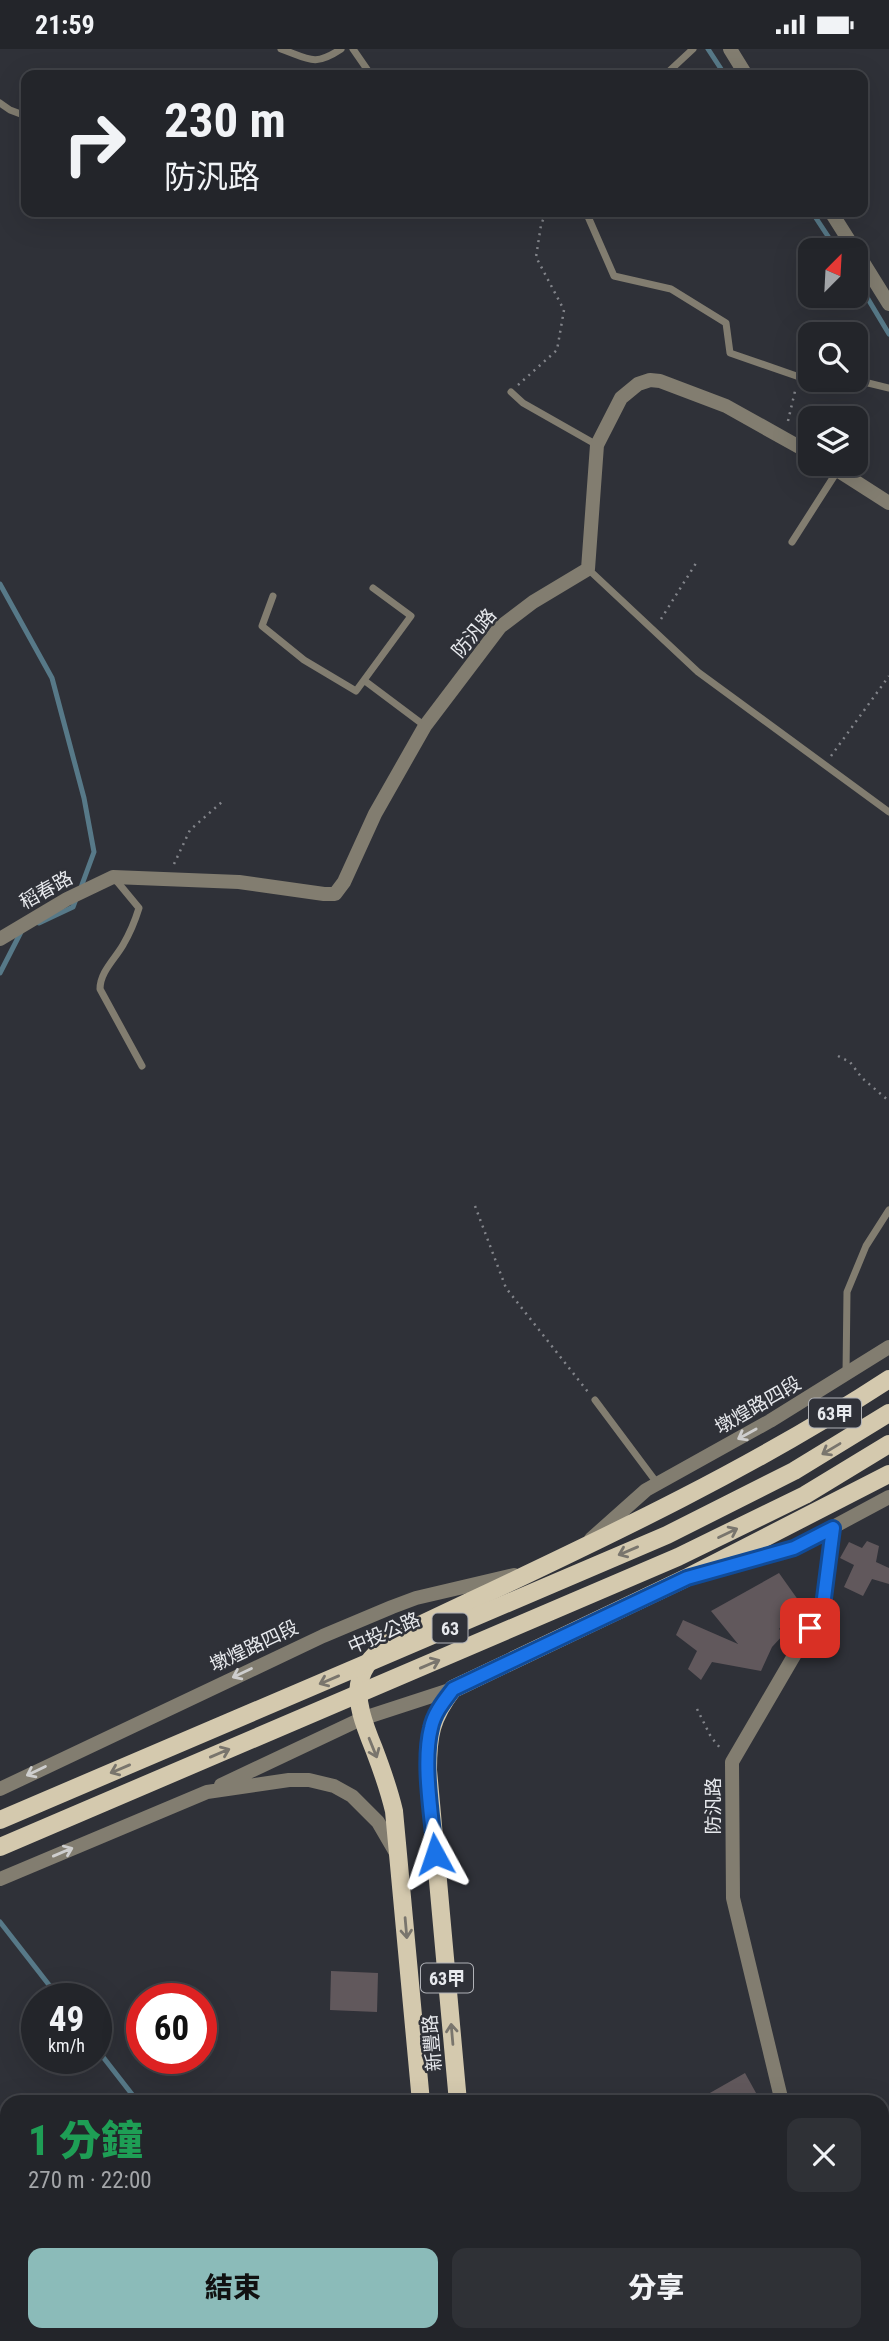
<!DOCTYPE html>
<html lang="zh-TW">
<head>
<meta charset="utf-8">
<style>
  :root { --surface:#23252a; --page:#2f3136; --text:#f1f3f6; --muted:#a3a5a8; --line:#404247; --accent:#8bbbb9 }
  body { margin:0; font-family:"Roboto Condensed","Noto Sans TC",sans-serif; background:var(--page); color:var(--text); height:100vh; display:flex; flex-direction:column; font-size:26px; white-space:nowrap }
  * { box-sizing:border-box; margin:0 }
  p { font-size:23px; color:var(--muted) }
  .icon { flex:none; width:38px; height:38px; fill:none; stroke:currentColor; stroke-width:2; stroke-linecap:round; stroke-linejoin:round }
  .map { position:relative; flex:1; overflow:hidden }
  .panel { position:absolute; left:0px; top:2046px; width:889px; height:247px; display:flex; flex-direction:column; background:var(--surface); border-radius:21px 21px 0 0; box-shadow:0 7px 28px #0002,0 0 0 2px var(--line) }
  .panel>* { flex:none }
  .hud { position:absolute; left:21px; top:21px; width:847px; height:147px; border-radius:14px; box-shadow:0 7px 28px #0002,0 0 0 2px var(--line); background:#23252a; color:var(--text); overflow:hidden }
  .needle { width:46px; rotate:24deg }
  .tools { position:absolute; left:798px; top:189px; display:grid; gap:14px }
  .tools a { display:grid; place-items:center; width:70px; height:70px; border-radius:14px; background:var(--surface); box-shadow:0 7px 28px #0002,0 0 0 2px var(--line); font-size:35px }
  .speed { position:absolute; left:21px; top:1934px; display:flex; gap:14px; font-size:35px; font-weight:700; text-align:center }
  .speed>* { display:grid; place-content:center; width:91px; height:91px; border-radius:50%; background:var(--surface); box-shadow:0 7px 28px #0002,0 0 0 2px var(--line); line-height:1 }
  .speed small { font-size:18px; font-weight:400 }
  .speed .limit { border:10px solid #d22; background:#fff; color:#111 }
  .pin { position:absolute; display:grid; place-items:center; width:60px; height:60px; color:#fff; margin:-30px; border-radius:14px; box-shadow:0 4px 10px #0006 }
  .me { position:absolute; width:77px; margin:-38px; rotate:355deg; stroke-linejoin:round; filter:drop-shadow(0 0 5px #0008) }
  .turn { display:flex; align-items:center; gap:24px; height:147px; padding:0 28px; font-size:32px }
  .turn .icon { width:91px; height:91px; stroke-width:2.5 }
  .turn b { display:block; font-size:49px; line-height:60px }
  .round { display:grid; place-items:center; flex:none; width:74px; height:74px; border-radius:14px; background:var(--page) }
  .headline { display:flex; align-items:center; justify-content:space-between; height:119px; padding:0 28px }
  h1 { font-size:42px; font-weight:800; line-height:52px; color:#1e9e55 }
  .action { display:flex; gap:14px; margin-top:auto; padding:14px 28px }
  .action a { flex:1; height:80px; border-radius:14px; background:var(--accent); color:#111; font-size:28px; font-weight:800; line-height:80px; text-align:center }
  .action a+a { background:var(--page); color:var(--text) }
  .status { display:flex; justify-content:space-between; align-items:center; height:49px; padding:0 35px; background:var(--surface); direction:ltr }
  .status svg { height:19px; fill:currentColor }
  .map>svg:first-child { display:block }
</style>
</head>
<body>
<div class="status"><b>21:59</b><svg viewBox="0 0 49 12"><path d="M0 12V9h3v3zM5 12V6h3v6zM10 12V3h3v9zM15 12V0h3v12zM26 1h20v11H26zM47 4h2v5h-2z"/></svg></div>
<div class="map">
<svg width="889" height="2292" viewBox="0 0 889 2292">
  <rect width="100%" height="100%" fill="#2f3138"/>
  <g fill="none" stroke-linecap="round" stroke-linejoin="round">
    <path stroke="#577988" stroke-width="5" d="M708 0 725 26
      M812 163 837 201
      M856 230 889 285
      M0 535 52 629 84 749 94 803 80 841
      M39 874 73 858 76 850
      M0 924 21 883
      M0 1873 60 1950
      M96 1999 138 2053
      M352 2286 357 2292"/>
  </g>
  <path fill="#61585c" d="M867 1492 879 1497 876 1513 889 1519V1535L872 1530 863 1547 844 1538 854 1516 840 1509 849 1493 862 1499Z
    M779 1524 801 1555 779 1580 785 1584 772 1598 761 1622 712 1613 701 1631 688 1620 697 1602 676 1586 683 1571 738 1595 711 1562Z
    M331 1922 378 1924 377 1963 330 1961Z
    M745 2024 761 2053H694Z"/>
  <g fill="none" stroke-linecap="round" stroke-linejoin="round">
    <path stroke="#82848a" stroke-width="2.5" stroke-dasharray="2 5" stroke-linecap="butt" d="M518 336 557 301 564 261 536 208 541 176 546 163
      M788 372 796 338
      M661 570 698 511
      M831 707 889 627
      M174 815 190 781 223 752
      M838 1007 850 1013 862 1029 889 1052
      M475 1157 506 1239 588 1343
      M697 1660 711 1688 721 1700"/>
    <path stroke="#827d70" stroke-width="7" d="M281 0C309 10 314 18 341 0
      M353 0 371 26
      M665 26 693 0
      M0 54 10 61 26 67
      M586 163 614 227 671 240 726 274 730 304 808 331 860 332 889 339
      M511 343 523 354 597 396
      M792 493 838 421
      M588 520 698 623 889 763
      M273 547 262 577 304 611 356 642 411 567 373 539
      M365 632 425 677
      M115 830 139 859C135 872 130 884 123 896 115 910 100 923 100 940L142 1017
      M846 1325 847 1243 866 1197 889 1161
      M595 1351 657 1434"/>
    <path stroke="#827d70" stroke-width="14" d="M591 1490 646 1441 770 1372 889 1298
      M711 1522 794 1499 889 1448
      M221 1736 361 1670 453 1640
      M0 1740 323 1587 392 1558 416 1549 514 1526
      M0 1830 207 1743 289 1731H309L334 1737 352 1747 378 1773 396 1804
      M782 2053 733 1849 732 1713 823 1557 833 1479
      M882 2241 889 2252
      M813 2292 823 2286"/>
    <path stroke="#827d70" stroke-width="14" d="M730 0 746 26
      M831 163 855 201
      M856 202 889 255
      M828 415 889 454
      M0 890 67 850 113 828 239 833 324 845H335L344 833 375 765 425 677 500 578 533 553 588 520 597 396 621 349 638 335 650 331 660 332 726 357 810 404"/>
    <path stroke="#d4c9ae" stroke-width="18" d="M421 2053 394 1762C389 1741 382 1721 374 1700 352 1646 347 1620 401 1585 567 1506 735 1431 889 1330
      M458 2053 428 1721C428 1686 431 1669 453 1640L686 1529 889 1425
      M442 2286V2292
      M480 2286 481 2292"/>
    <path stroke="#d4c9ae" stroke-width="18" d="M0 1771 667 1486 794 1422 889 1364
      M0 1798 678 1508 805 1446 889 1395"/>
  </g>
  <defs><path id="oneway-shaft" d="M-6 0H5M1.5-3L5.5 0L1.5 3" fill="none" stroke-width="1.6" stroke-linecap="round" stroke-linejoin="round" transform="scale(1.75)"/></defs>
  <g stroke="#cecece">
    <use href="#oneway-shaft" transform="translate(747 1385) rotate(151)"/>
    <use href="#oneway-shaft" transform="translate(242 1624) rotate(155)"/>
    <use href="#oneway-shaft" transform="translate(36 1722) rotate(154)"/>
    <use href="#oneway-shaft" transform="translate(63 1803) rotate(-23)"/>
  </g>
  <g stroke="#79756d">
    <use href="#oneway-shaft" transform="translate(831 1400) rotate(149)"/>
    <use href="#oneway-shaft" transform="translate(728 1484) rotate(-26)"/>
    <use href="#oneway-shaft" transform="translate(628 1502) rotate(157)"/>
    <use href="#oneway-shaft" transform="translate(430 1615) rotate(-23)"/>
    <use href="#oneway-shaft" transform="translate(329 1631) rotate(157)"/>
    <use href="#oneway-shaft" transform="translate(373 1699) rotate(68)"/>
    <use href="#oneway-shaft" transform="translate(220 1704) rotate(-23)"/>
    <use href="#oneway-shaft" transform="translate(120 1720) rotate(157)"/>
    <use href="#oneway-shaft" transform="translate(406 1879) rotate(85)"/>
    <use href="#oneway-shaft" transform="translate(452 1985) rotate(-95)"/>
  </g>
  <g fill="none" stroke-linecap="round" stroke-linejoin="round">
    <defs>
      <path id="route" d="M435 1805C432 1768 422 1714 431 1679 434 1664 444 1652 453 1640L687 1529 794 1499 833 1479 823 1557 810 1579"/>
    </defs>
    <use href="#route" stroke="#114b97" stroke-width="18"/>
    <use href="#route" stroke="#1a73e8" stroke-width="12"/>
  </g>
  <g text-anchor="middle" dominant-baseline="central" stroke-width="5" stroke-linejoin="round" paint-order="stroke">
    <g fill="#2f3138" stroke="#b0b2b7" stroke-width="2">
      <rect x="809" y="1349.5" width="52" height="29" rx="5"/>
      <rect x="432.5" y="1564.5" width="35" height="29" rx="5"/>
      <rect x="421" y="1914.5" width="52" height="29" rx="5"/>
    </g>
    <g font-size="18" font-weight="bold" fill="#e7e9ed">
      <text x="835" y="1364">63甲</text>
      <text x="450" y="1579">63</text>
      <text x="447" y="1929">63甲</text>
    </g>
    <g font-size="19" fill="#e7e9ed" stroke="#2f3138">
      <text transform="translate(474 584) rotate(-50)">防汎路</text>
      <text transform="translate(46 841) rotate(-29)">稻春路</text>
      <text transform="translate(758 1356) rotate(-30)">墩煌路四段</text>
      <text transform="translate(384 1584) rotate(-23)">中投公路</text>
      <text transform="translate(254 1597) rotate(-25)">墩煌路四段</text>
      <text transform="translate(713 1757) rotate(-90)">防汎路</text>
      <text transform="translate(432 1994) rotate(-95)">新豐路</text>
    </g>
  </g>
</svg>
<div class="tools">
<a><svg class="needle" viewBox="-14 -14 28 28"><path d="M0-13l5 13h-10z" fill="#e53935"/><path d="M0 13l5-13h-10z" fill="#a3a5a8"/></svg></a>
<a><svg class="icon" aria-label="search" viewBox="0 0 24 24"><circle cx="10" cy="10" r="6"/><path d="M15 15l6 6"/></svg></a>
<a><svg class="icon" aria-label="layers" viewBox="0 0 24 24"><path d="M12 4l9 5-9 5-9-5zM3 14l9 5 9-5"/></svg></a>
</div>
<div class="speed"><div>49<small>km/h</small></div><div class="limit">60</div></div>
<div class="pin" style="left:810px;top:1579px;background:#d93025"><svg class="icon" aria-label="arrive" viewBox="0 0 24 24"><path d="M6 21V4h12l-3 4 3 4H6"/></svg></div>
<svg class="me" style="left:435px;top:1805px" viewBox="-20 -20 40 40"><path d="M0-17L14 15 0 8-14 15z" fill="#1a73e8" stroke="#fff" stroke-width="4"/></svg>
<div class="hud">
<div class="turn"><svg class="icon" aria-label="right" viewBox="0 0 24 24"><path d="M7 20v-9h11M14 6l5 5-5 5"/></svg><div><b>230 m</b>防汎路</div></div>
</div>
<section class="panel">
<div class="headline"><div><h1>1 分鐘</h1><p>270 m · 22:00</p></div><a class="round"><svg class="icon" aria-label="close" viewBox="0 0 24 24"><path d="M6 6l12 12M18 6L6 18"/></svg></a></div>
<div class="action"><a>結束</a><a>分享</a></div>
</section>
</div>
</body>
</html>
